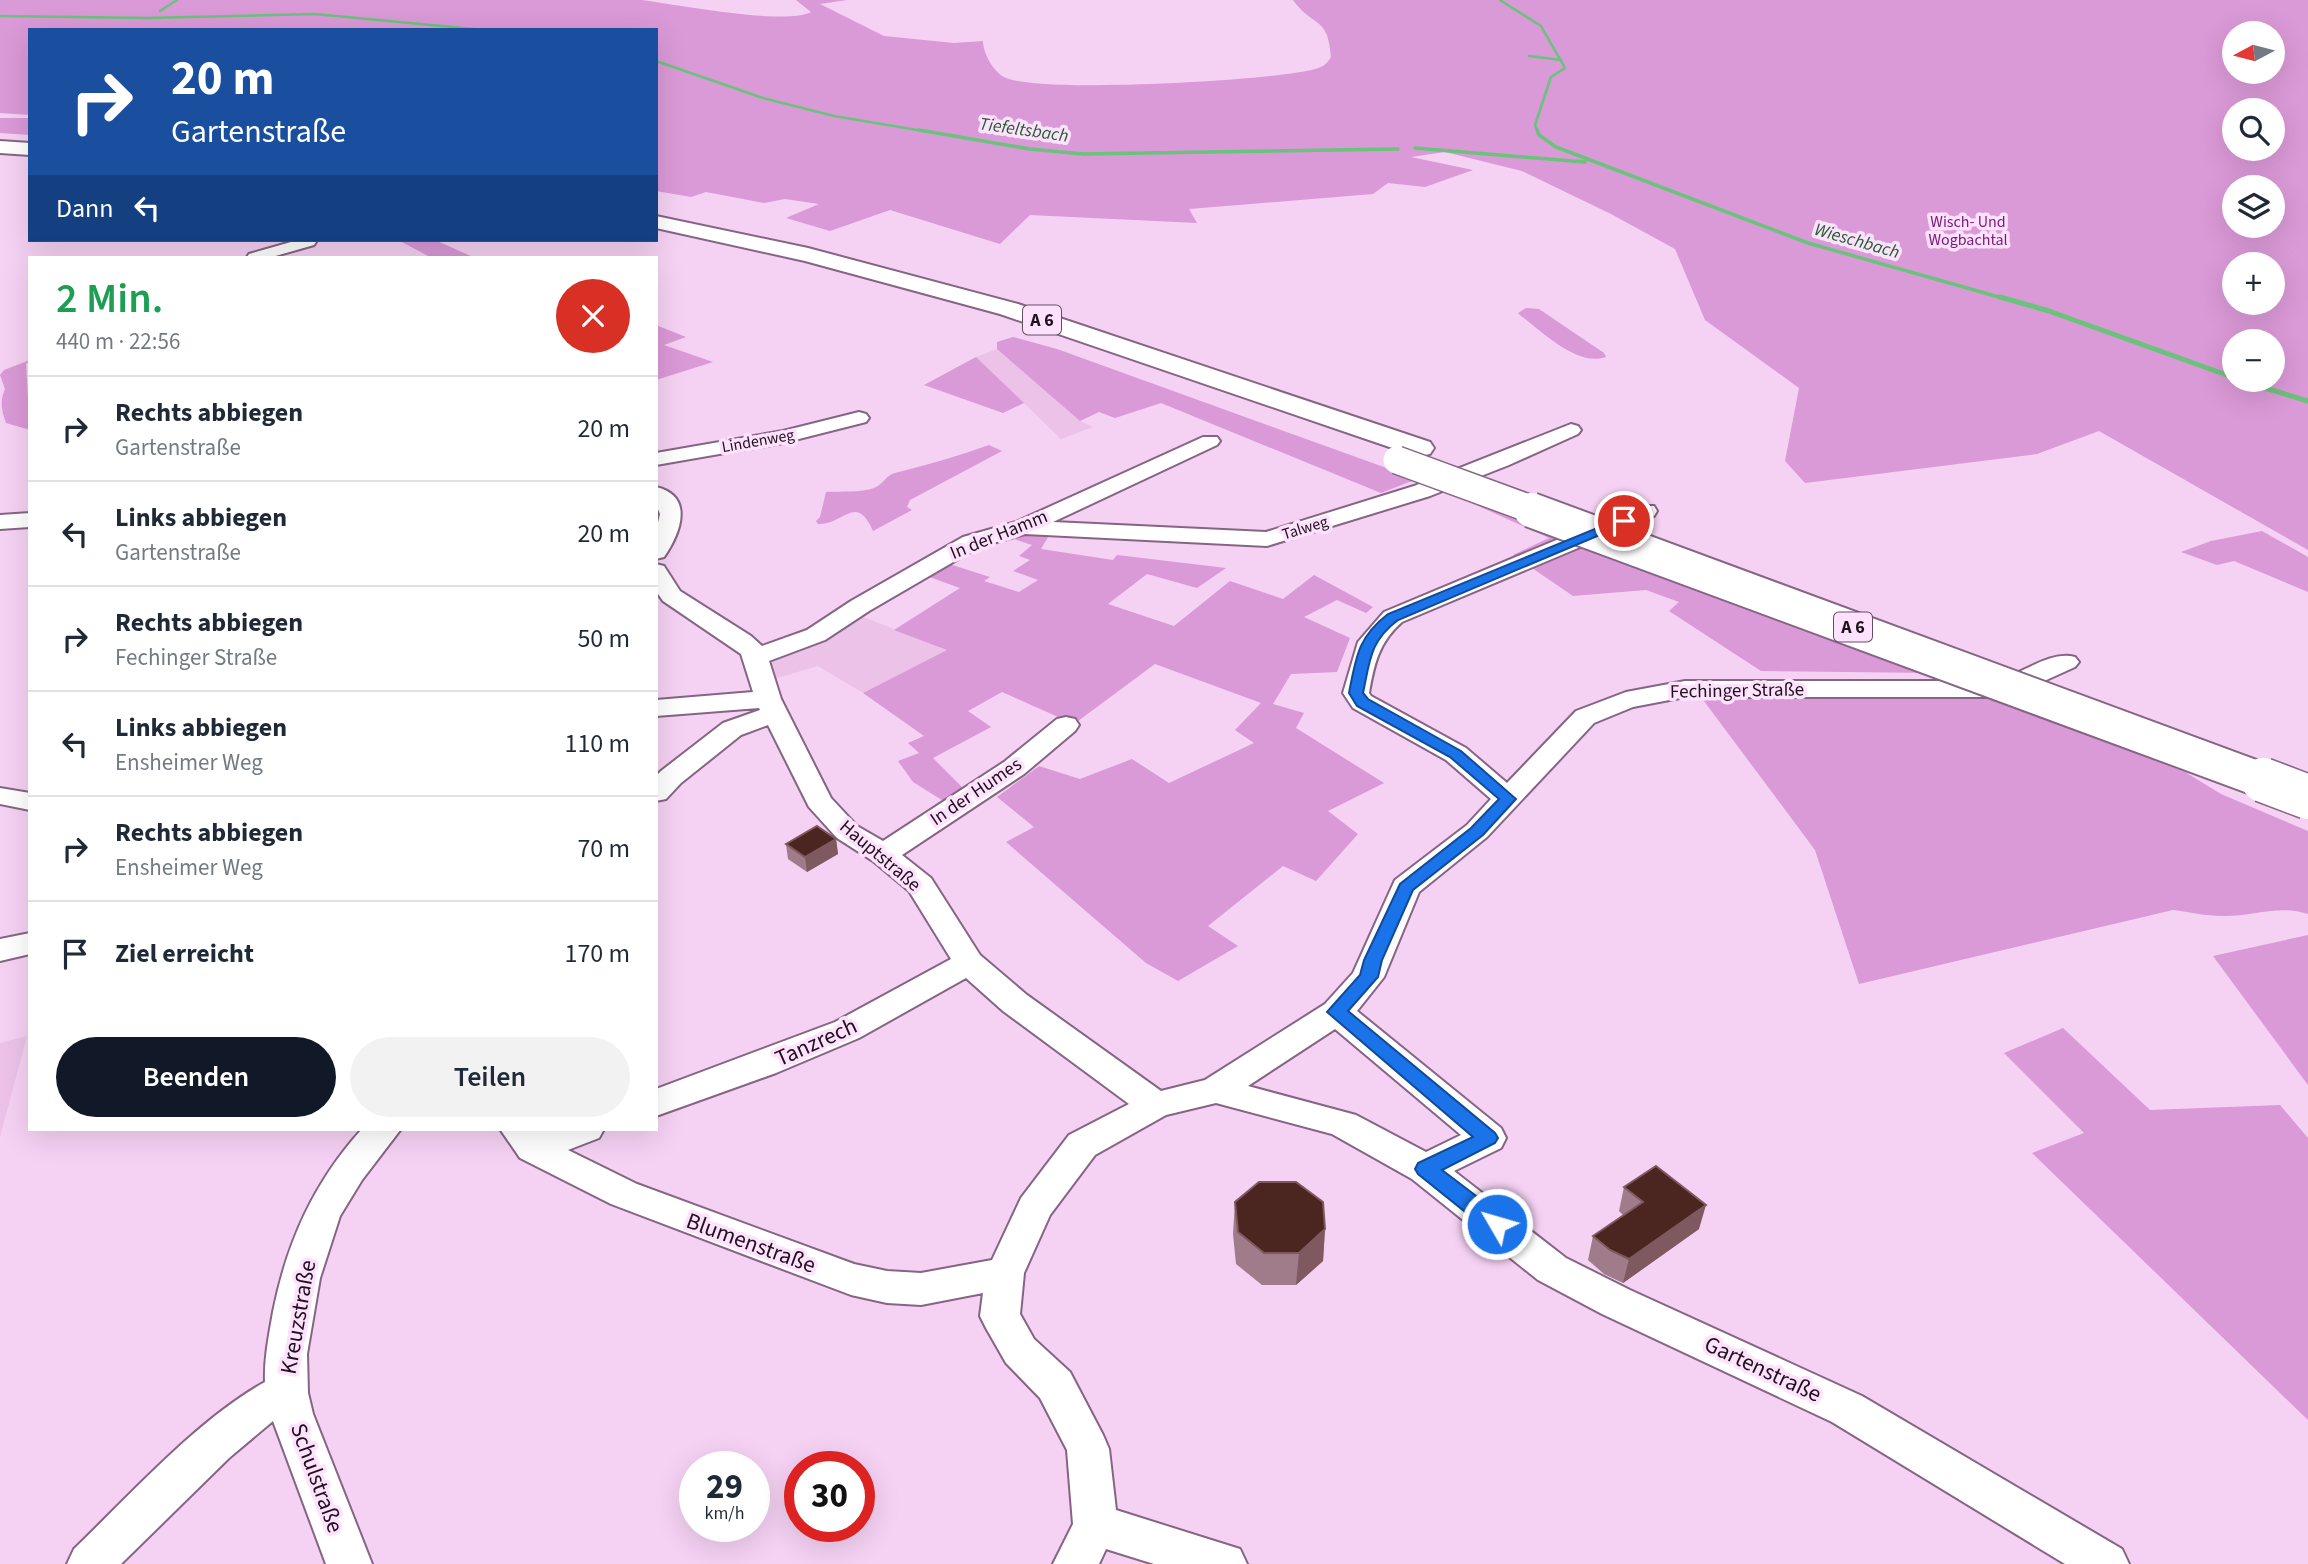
<!DOCTYPE html>
<html lang="de">
<head>
<meta charset="utf-8">
<style>
  :root { --surface:#fff; --page:#f2f2f3; --text:#1f2937; --muted:#747a83; --line:#e0e1e3; --accent:#111827 }
  body { margin:0; font-family:"Source Sans 3",sans-serif; background:var(--page); color:var(--text); height:100vh; display:flex; flex-direction:column; font-size:26px; white-space:nowrap }
  * { box-sizing:border-box; margin:0 }
  p { font-size:23px; color:var(--muted) }
  .icon { flex:none; width:38px; height:38px; fill:none; stroke:currentColor; stroke-width:2; stroke-linecap:round; stroke-linejoin:round }
  .map { position:relative; flex:1; overflow:hidden }
  .side { position:absolute; left:28px; top:256px; width:630px; height:875px; display:flex; flex-direction:column; background:var(--surface); border-radius:0px; box-shadow:0 7px 28px #0002 }
  .side>* { flex:none }
  .hud { position:absolute; left:28px; top:28px; width:630px; height:214px; border-radius:0px; box-shadow:0 7px 28px #0002; background:#1a4fa0; color:#fff; overflow:hidden }
  .needle { width:46px; rotate:263deg }
  .controls { position:absolute; left:2222px; top:21px; display:grid; gap:14px }
  .controls a { display:grid; place-items:center; width:63px; height:63px; border-radius:50%; background:var(--surface); box-shadow:0 7px 28px #0002; font-size:35px }
  .speed { position:absolute; left:679px; top:1451px; display:flex; gap:14px; font-size:35px; font-weight:700; text-align:center }
  .speed>* { display:grid; place-content:center; width:91px; height:91px; border-radius:50%; background:var(--surface); box-shadow:0 7px 28px #0002; line-height:1 }
  .speed small { font-size:18px; font-weight:400 }
  .speed .limit { border:10px solid #d22; background:#fff; color:#111 }
  .pin { position:absolute; display:grid; place-items:center; width:60px; height:60px; color:#fff; margin:-30px; border:4px solid #fff; border-radius:50%; box-shadow:0 2px 7px #0007 }
  .me { position:absolute; width:77px; margin:-38px; rotate:308deg; stroke-linejoin:round; filter:drop-shadow(0 0 5px #0008) }
  .turn { display:flex; align-items:center; gap:24px; height:147px; padding:0 28px; font-size:32px }
  .turn .icon { width:91px; height:91px; stroke-width:2.5 }
  .turn b { display:block; font-size:49px; line-height:60px }
  .then { display:flex; align-items:center; height:66px; padding:0 28px; background:#0003; gap:14px; font-size:26px }
  .round { display:grid; place-items:center; flex:none; width:74px; height:74px; border-radius:37px; background:var(--page) }
  .overview { display:flex; align-items:center; justify-content:space-between; height:119px; padding:0 28px }
  h1 { font-size:42px; font-weight:600; line-height:52px; color:#1e9e55 }
  .primary-button { display:flex; gap:14px; margin-top:auto; padding:14px 28px }
  .primary-button a { flex:1; height:80px; border-radius:42px; background:var(--accent); color:#fff; font-size:28px; font-weight:600; line-height:80px; text-align:center }
  .primary-button a+a { background:var(--page); color:var(--text) }
  ul { padding:0; list-style:none }
  li { display:flex; align-items:center; gap:21px; height:105px; padding:0 28px; border-top:2px solid var(--line) }
  li div { flex:1 }
  li b { display:block; font-size:26px }
  li em { font-style:normal }
  .map>svg:first-child { display:block }
</style>
</head>
<body>
<div class="map">
<svg width="2308" height="1564" viewBox="0 0 2308 1564">
  <rect width="100%" height="100%" fill="#f5d1f3"/>
  <path fill="#ecc2e9" d="M997 349 1080 421 1093 427 1061 439 976 357Z
    M856 614 947 650 863 693 818 666 767 681 760 658Z
    M27 1036 0 1137V1043Z"/>
  <path fill="#da99d7" fill-rule="evenodd" d="M0 0H641C674 4 786 26 811 12L796 0H847L820 4 884 36 954 43 983 41C983 53 993 71 1004 77 1036 94 1274 81 1315 69 1323 67 1327 64 1331 57 1328 15 1313 28 1293 0H2308V550L2099 431 2037 454 1805 483 1785 461 1799 388 1705 320 1675 249 1611 214 1522 171 1445 152 1411 157 1473 170 1425 187 1388 183 1373 194 1189 209 1197 223 1030 215 1000 244 890 210 830 231 786 218 819 204 785 199 764 203 706 192 691 197 656 191V30H30V115L0 113ZM2235 33H2273V72H2235ZM2235 110H2273V149H2235ZM2235 187H2273V226H2235ZM2235 264H2273V303H2235ZM2235 341H2273V380H2235Z
    M0 118H30V135L0 133Z
    M398 240H435L473 257H430Z
    M1526 308 1539 309 1604 353 1606 357C1577 367 1543 332 1521 316L1518 313Z
    M656 325 686 337 664 345 713 362 656 380Z
    M1013 337 1057 349 1417 479 1381 493 1161 403 1115 418 1099 412 1080 421 997 349V342Z
    M976 357 1024 403 1003 413 924 385Z
    M30 360 26 364 30 430 6 423C1 410 0 400 5 389L0 375 4 370Z
    M989 445 1002 451 910 500 907 507 912 510 873 531C856 492 844 525 818 524L816 521 820 517 826 492C841 491 861 493 874 488 884 484 886 475 895 473 927 465 958 456 989 445Z
    M1432 485 1937 673 1761 671 1669 611 1679 602 1646 590 1573 596 1513 555 1549 538Z
    M2262 531 2308 557V592L2234 561 2217 565 2181 552 2211 541Z
    M1051 532 1041 549 1113 560 1117 555 1226 568 1197 588 1147 574 1108 604 1174 626 1230 581 1283 599 1314 575 1373 607 1366 613 1337 600 1304 617 1350 638 1337 672 1291 674 1273 704 1304 713 1296 728 1384 783 1328 811 1358 834 1316 881 1283 866 1208 926 1238 946 1178 981 1146 963 1006 842 1034 827 997 797 1039 766 1080 779 1132 759 1169 783 1254 743 1235 730 1261 703 1155 664 1074 724 1002 692 968 711 991 727 933 758 966 791 945 802 913 782 898 761 919 753 908 743 924 736 863 693 947 650 894 630 960 588 924 575 946 563 990 577 984 581 1019 592 1038 580 1013 571 1030 560 1019 556 1032 545 1008 537 1017 533Z
    M1698 693 1985 696 2185 772 2221 794 2308 831V914C2279 904 2251 917 2222 916 2205 916 2189 912 2173 910L1859 984 1815 850Z
    M2308 935V1085L2213 956Z
    M2063 1028 2150 1110 2280 1105 2308 1138V1420L2032 1153 2084 1133 2004 1053Z"/>
  <g fill="none" stroke-linecap="round" stroke-linejoin="round">
    <path stroke="#6ac37a" stroke-width="2.5" d="M1500 0 1541 26 1565 68 1551 77 1535 125 1538 132
      M160 11 177 0
      M0 16 147 18 314 14 484 30
      M1529 56 1561 60
      M656 61 763 98 834 116 929 132"/>
    <path stroke="#6ac37a" stroke-width="3.5" d="M919 130 1030 149 1083 154 1398 149
      M1537 130 1539 135 1556 147 1808 243 2006 299
      M1415 148 1585 162"/>
    <path stroke="#6ac37a" stroke-width="5" d="M2000 297 2049 311 2235 378
      M2239 380 2308 401"/>
    <defs>
      <path id="minor" d="M298 240 316 242 314 245 272 257H247L249 254Z
        M859 412 866 414 869 418 866 422 783 443 656 465V453L783 431Z
        M1571 424 1578 426 1581 430 1578 434 1509 465 1430 496 1267 546 1025 534 979 547 869 611 825 640 769 661 781 699 831 798 857 826 883 841 1004 762 1057 719 1066 717 1075 719 1079 725 1075 731 1024 774 902 855 931 878 980 955 1027 995 1161 1091 1205 1080 1325 1004 1353 973 1395 880 1467 825 1491 799 1446 760 1353 708 1343 693 1358 642 1384 612 1638 506H1654L1657 511 1654 516 1402 622C1379 642 1374 664 1369 693L1371 696 1466 748 1507 783 1576 711 1626 692 1685 681H1995C2020 676 2049 650 2075 657L2079 662 2075 667 2024 690 1995 697H1685L1633 707 1594 723 1487 837 1419 892 1384 977 1357 1011 1501 1128 1506 1138 1501 1148 1454 1171 1566 1258 1630 1290 1862 1396 2122 1549 2129 1564H2065L1832 1422 1602 1314 1538 1280 1412 1179 1332 1134 1216 1103 1166 1115 1095 1155 1050 1215 1024 1273 1020 1314 1034 1339 1070 1372 1103 1435 1109 1449 1116 1510 1240 1549 1247 1564H1154L1106 1549 1099 1564H1053L1073 1524 1067 1450 1040 1398 1006 1363 986 1328 980 1316 983 1293 921 1305 887 1303 851 1295 611 1204 520 1158 500 1129H538L540 1131 547 1129H604L599 1138 568 1150 637 1184 854 1264 887 1271 921 1273 992 1260 1021 1198 1069 1135 1129 1104 1003 1011 966 978 859 1038 776 1073 656 1116V1089L835 1022 951 959 909 891 873 861 837 838 809 807 768 725 741 735 681 783 666 799 656 801V776L661 771 723 723 760 710 759 708 656 716V700L753 692 741 654 663 601 656 591V564L664 566 680 591 751 636 762 646 807 630 851 601 963 537 1016 522 1203 437H1217L1220 441 1217 445 1053 522 1266 532 1414 486ZM1335 1029 1461 1135 1426 1152 1356 1115 1248 1086Z
        M656 487C695 496 680 534 664 557L656 559V531L660 514 656 504Z
        M30 513V527L0 529V515Z
        M0 788 30 793V810L0 804Z
        M30 933V954L0 961V939Z
        M362 1129H401L362 1180 340 1216 320 1278 307 1354 308 1393 313 1414 372 1564H326L273 1421 229 1458 121 1564H67L74 1549C130 1495 198 1419 265 1382 264 1359 269 1335 273 1312 287 1242 314 1182 362 1129Z"/>
      <path id="highway" d="M0 141 30 143V155L0 153Z
        M656 216 808 248 1018 304 1430 442 1434 448 1430 454 1420 456 1410 454 1000 314 805 261 656 228Z"/>
    </defs>
    <use href="#minor" stroke="#856583" stroke-width="4"/>
    <use href="#highway" stroke="#856583" stroke-width="4"/>
    <use href="#minor" fill="#fff" fill-rule="evenodd"/>
    <use href="#highway" fill="#fff" fill-rule="evenodd"/>
    <defs>
      <path id="highway-bridge-far2" d="M1397 460 1536 511"/>
      <path id="highway-bridge-far1" d="M1531 510 2267 782"/>
      <path id="highway-bridge" d="M2263 780 2308 797"/>
    </defs>
    <use href="#highway-bridge-far2" stroke="#856583" stroke-width="30" stroke-linecap="butt"/>
    <use href="#highway-bridge-far1" stroke="#856583" stroke-width="38" stroke-linecap="butt"/>
    <use href="#highway-bridge" stroke="#856583" stroke-width="47" stroke-linecap="butt"/>
    <use href="#highway-bridge-far2" stroke="#fff" stroke-width="27"/>
    <use href="#highway-bridge-far1" stroke="#fff" stroke-width="34"/>
    <use href="#highway-bridge" stroke="#fff" stroke-width="44"/>
  </g>
  <path fill="#a07b8a" d="M836 839 838 854 807 872 788 859 786 844Z
    M1624 1187 1699 1229 1623 1283 1604 1274 1588 1260 1593 1236 1623 1215 1619 1211Z
    M1235 1202 1325 1229 1323 1261 1296 1285H1262L1236 1264 1233 1234Z"/>
  <path fill="#7e595f" d="M836 839 838 854 807 872 805 857Z
    M1706 1205 1699 1229 1623 1283 1629 1259Z
    M1325 1229 1323 1261 1296 1285 1299 1253Z"/>
  <path fill="#4b2520" stroke="#7e595f" stroke-width="2" d="M817 826 836 839 805 857 786 844Z
    M1656 1166 1706 1205 1629 1259 1610 1250 1593 1236 1643 1202 1624 1187Z
    M1259 1182H1296L1323 1202 1325 1229 1299 1253H1264L1238 1232 1235 1202Z"/>
  <path fill="#1a73e8" stroke="#114b97" stroke-width="2" d="M1624 517 1628 518V523L1398 620C1370 641 1370 660 1363 693L1368 699 1461 751 1516 799 1483 835 1413 890 1382 960 1378 977 1348 1011 1495 1133 1498 1138 1495 1143 1442 1170 1505 1218 1508 1224 1505 1231 1497 1233 1489 1231 1418 1174 1415 1169 1418 1163 1473 1137 1327 1012 1360 975 1364 960 1400 884 1471 828 1499 799 1450 757 1357 706 1349 693C1356 657 1358 637 1388 614Z"/>
  <g text-anchor="middle" dominant-baseline="central" stroke-width="7" stroke-linejoin="round" paint-order="stroke">
    <g font-size="16" fill="#781a78" stroke="#fee1fc">
      <text x="1968" y="222">Wisch- Und<tspan x="1968" dy="18">Wogbachtal</tspan></text>
    </g>
    <g font-size="16" fill="#1f121e" stroke="#fee1fc">
      <text transform="translate(758 441) rotate(-10)">Lindenweg</text>
      <text transform="translate(1305 528) rotate(-17)">Talweg</text>
    </g>
    <g font-size="18" font-style="italic" fill="#215f2f" stroke="#fee1fc">
      <text transform="translate(1024 130) rotate(8)">Tiefeltsbach</text>
      <text transform="translate(1857 241) rotate(16)">Wieschbach</text>
    </g>
    <g fill="#fee1fc" stroke="#625061" stroke-width="2">
      <rect x="1023" y="305.5" width="38" height="29" rx="5"/>
      <rect x="1834" y="612.5" width="38" height="29" rx="5"/>
    </g>
    <g font-size="18" font-weight="bold" fill="#1f121e">
      <text x="1042" y="320">A 6</text>
      <text x="1853" y="627">A 6</text>
    </g>
    <g font-size="19" fill="#1f121e" stroke="#fee1fc">
      <text transform="translate(999 535) rotate(-22)">In der Hamm</text>
      <text transform="translate(1737 691) rotate(-1)">Fechinger Straße</text>
      <text transform="translate(976 792) rotate(-34)">In der Humes</text>
      <text transform="translate(880 856) rotate(40)">Hauptstraße</text>
    </g>
    <g font-size="23" fill="#1f121e" stroke="#fee1fc">
      <text transform="translate(816 1042) rotate(-24)">Tanzrech</text>
      <text transform="translate(751 1243) rotate(20)">Blumenstraße</text>
      <text transform="translate(298 1317) rotate(-80)">Kreuzstraße</text>
      <text transform="translate(1763 1369) rotate(25)">Gartenstraße</text>
      <text transform="translate(317 1478) rotate(70)">Schulstraße</text>
    </g>
  </g>
</svg>
<div class="controls">
<a><svg class="needle" viewBox="-14 -14 28 28"><path d="M0-13l5 13h-10z" fill="#e53935"/><path d="M0 13l5-13h-10z" fill="#747a83"/></svg></a>
<a><svg class="icon" aria-label="search" viewBox="0 0 24 24"><circle cx="10" cy="10" r="6"/><path d="M15 15l6 6"/></svg></a>
<a><svg class="icon" aria-label="layers" viewBox="0 0 24 24"><path d="M12 4l9 5-9 5-9-5zM3 14l9 5 9-5"/></svg></a>
<a>+</a>
<a>−</a>
</div>
<div class="speed"><div>29<small>km/h</small></div><div class="limit">30</div></div>
<div class="pin" style="left:1624px;top:521px;background:#d93025"><svg class="icon" aria-label="arrive" viewBox="0 0 24 24"><path d="M6 21V4h12l-3 4 3 4H6"/></svg></div>
<svg class="me" style="left:1497px;top:1224px" viewBox="-20 -20 40 40"><circle r="17" fill="#1a73e8" stroke="#fff" stroke-width="3"/><path d="M0-11L8 9 0 5-8 9z" fill="#fff"/></svg>
<div class="hud">
<div class="turn"><svg class="icon" aria-label="right" viewBox="0 0 24 24"><path d="M7 20v-9h11M14 6l5 5-5 5"/></svg><div><b>20 m</b>Gartenstraße</div></div>
<div class="then">Dann<svg class="icon" aria-label="left" viewBox="0 0 24 24"><path d="M17 20v-9H6M10 6l-5 5 5 5"/></svg></div>
</div>
<section class="side">
<div class="overview"><div><h1>2 Min.</h1><p>440 m · 22:56</p></div><a class="round" style="background:#d93025;color:#fff"><svg class="icon" aria-label="close" viewBox="0 0 24 24"><path d="M6 6l12 12M18 6L6 18"/></svg></a></div>
<ul>
<li><svg class="icon" aria-label="right" viewBox="0 0 24 24"><path d="M7 20v-9h11M14 6l5 5-5 5"/></svg><div><b>Rechts abbiegen</b><p>Gartenstraße</p></div><em>20 m</em></li>
<li><svg class="icon" aria-label="left" viewBox="0 0 24 24"><path d="M17 20v-9H6M10 6l-5 5 5 5"/></svg><div><b>Links abbiegen</b><p>Gartenstraße</p></div><em>20 m</em></li>
<li><svg class="icon" aria-label="right" viewBox="0 0 24 24"><path d="M7 20v-9h11M14 6l5 5-5 5"/></svg><div><b>Rechts abbiegen</b><p>Fechinger Straße</p></div><em>50 m</em></li>
<li><svg class="icon" aria-label="left" viewBox="0 0 24 24"><path d="M17 20v-9H6M10 6l-5 5 5 5"/></svg><div><b>Links abbiegen</b><p>Ensheimer Weg</p></div><em>110 m</em></li>
<li><svg class="icon" aria-label="right" viewBox="0 0 24 24"><path d="M7 20v-9h11M14 6l5 5-5 5"/></svg><div><b>Rechts abbiegen</b><p>Ensheimer Weg</p></div><em>70 m</em></li>
<li><svg class="icon" aria-label="arrive" viewBox="0 0 24 24"><path d="M6 21V4h12l-3 4 3 4H6"/></svg><div><b>Ziel erreicht</b></div><em>170 m</em></li>
</ul>
<div class="primary-button"><a>Beenden</a><a>Teilen</a></div>
</section>
</div>
</body>
</html>
